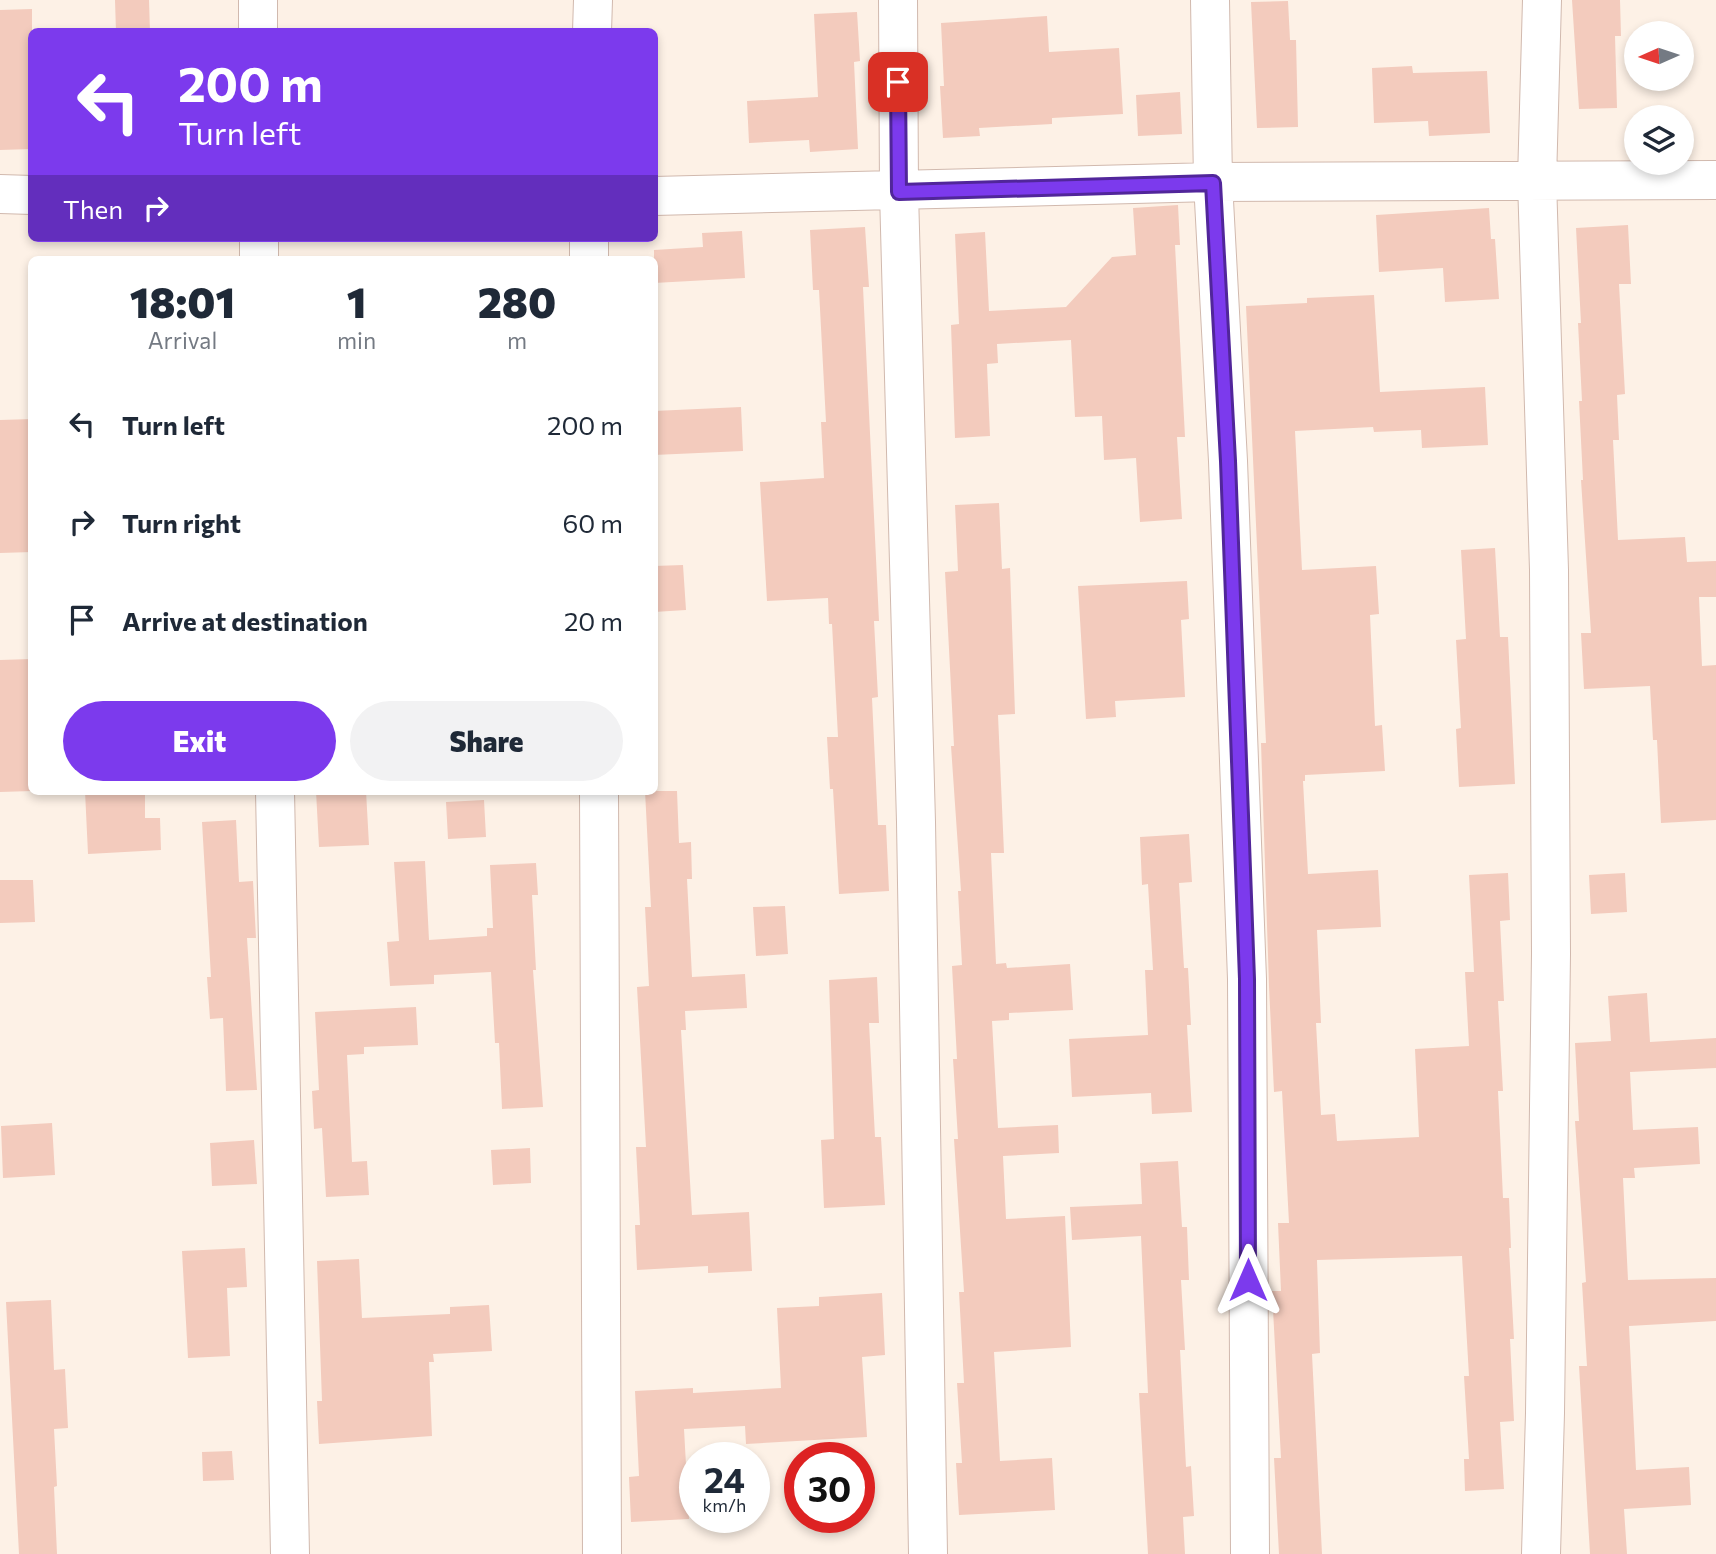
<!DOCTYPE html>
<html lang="en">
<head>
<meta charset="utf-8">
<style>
  :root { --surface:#fff; --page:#f2f2f3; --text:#1f2937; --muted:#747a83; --accent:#7c3aed }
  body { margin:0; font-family:Commissioner,sans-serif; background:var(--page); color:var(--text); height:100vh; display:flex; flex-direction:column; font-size:26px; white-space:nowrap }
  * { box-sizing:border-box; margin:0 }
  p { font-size:23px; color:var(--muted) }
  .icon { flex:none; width:38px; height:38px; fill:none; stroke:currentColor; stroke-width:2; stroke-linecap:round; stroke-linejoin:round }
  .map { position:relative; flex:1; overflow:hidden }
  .side { position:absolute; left:28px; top:256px; width:630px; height:539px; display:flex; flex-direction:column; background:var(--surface); border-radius:10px; box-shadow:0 4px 10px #0003 }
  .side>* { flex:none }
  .hud { position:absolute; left:28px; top:28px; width:630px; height:214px; border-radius:10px; box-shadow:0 4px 10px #0003; background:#7c3aed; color:#fff; overflow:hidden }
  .needle { width:46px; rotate:267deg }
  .controls { position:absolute; left:1624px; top:21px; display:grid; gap:14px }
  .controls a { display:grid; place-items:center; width:70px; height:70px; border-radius:50%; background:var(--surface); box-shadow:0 4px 10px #0003; font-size:35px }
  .speed { position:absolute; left:679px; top:1442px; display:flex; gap:14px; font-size:35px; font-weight:700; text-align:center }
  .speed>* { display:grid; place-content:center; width:91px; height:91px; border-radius:50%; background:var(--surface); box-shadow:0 4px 10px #0003; line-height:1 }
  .speed small { font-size:18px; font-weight:400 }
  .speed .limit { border:10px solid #d22; background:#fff; color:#111 }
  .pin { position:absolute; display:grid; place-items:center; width:60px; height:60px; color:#fff; margin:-30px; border-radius:14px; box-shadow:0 4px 10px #0006 }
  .me { position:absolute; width:77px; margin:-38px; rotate:0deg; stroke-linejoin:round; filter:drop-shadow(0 0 5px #0008) }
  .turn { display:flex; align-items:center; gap:24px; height:147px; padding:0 35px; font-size:32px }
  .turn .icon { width:91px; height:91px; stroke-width:2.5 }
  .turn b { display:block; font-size:49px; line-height:60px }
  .then { display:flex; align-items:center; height:66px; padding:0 35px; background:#0003; gap:14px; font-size:26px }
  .eta { display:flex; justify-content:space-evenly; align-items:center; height:119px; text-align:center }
  .eta b { font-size:42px; font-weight:800; line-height:49px }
  .primary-button { display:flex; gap:14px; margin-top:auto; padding:14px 35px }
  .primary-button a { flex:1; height:80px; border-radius:42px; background:var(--accent); color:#fff; font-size:28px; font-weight:800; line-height:80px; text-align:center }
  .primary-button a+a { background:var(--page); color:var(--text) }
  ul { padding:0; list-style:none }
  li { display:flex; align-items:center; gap:21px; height:98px; padding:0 35px }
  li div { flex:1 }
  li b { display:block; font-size:26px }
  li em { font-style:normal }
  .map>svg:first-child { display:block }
</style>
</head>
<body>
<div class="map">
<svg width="1716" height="1554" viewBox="0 0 1716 1554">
  <rect width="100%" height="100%" fill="#fdf1e6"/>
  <path fill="#f3cbbd" d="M115 0H149L150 32H116Z
    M1572 0H1620L1621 36H1615L1617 108 1579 109Z
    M1288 1 1290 40H1296L1298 127 1257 128 1251 2Z
    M32 9V149L0 150V10Z
    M857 12 860 61 854 62 858 149 810 152 809 140 749 143 747 101 818 97 814 14Z
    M1047 16 1049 52 1119 48 1123 114 1052 118V124L979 128 980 136 943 138 940 86H944L941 23Z
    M1412 66 1413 73 1487 71 1490 133 1429 136 1428 121 1374 123 1372 68Z
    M1180 92 1182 134 1138 136 1136 95Z
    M1178 205 1180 245H1175L1185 437H1177L1182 519 1140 522 1136 458 1104 460 1102 416 1075 417 1071 340 997 344 998 363 987 364 990 436 955 438 951 325 959 324 955 234 985 232 989 311 1066 307 1112 257 1136 255 1133 208Z
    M1489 208 1491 239H1495L1499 299 1445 302 1443 268 1379 272 1376 215Z
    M1628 225 1631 284H1619L1625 394 1617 395 1619 440H1613L1618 540 1685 537 1687 562 1716 561V597H1699L1702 666 1716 665V820L1661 823 1657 740H1653L1650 686 1584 689 1581 633H1591L1581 480H1583L1579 401H1582L1578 323H1581L1576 228Z
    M865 227 869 287H863L879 621H874L878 697 872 698 878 825H886L889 891 839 894 833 789H830L827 737H838L832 624H829L828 598 767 601 760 482 824 478 821 422H826L819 290H813L810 230Z
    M742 231 745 278 654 283V250L703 247 702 233Z
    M1374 295 1380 392 1485 387 1488 445 1422 448 1421 430 1374 432 1373 427 1295 431 1302 570 1376 566 1379 614 1370 615 1375 726 1382 725 1385 771 1305 775V781H1303L1308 874 1378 870 1381 927 1317 930 1321 1023H1316L1321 1115 1335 1114 1337 1141 1419 1137 1415 1049 1469 1046 1465 972H1474L1469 875 1508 873 1510 920 1500 921 1504 1001H1498L1503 1091H1498L1503 1198H1509L1511 1248H1509L1514 1339H1510L1514 1421 1500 1422 1504 1489 1465 1491 1464 1459H1469L1464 1376H1469L1462 1256 1317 1260 1320 1353 1312 1354 1322 1554H1279L1274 1458H1281L1272 1291H1281L1278 1223H1289L1282 1091 1274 1092 1269 986 1261 743H1266L1246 306 1307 303V298Z
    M741 407 743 451 654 455V411Z
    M32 419V552L0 553V420Z
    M999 503 1002 569 1010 568 1015 714 998 715 1004 853H991L996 964 1006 963 1007 968 1070 964 1073 1010 1009 1013V1020L992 1021 998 1128 1058 1125 1059 1153 1003 1156 1006 1219 1065 1216 1071 1347 994 1352 1000 1461 1052 1458 1055 1510 959 1515 956 1463H962L957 1383H964L959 1292H964L954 1139H958L953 1059H957L952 966 962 965 958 891H961L951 746H954L945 572 958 571 955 505Z
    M1495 548 1500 637H1508L1515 784 1459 787 1456 729 1461 728 1456 640 1466 639 1461 550Z
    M683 565 686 610 654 612V566Z
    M1187 581 1189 619 1181 620 1185 697 1115 701 1116 717 1086 719 1078 586Z
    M31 659 32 791 0 792V660Z
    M85 791H145V818H160L161 850 88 854Z
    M316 791H366L369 845 319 847Z
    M645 791H677L679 843 691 842 692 879H687L692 977 745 974 747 1008 685 1011 686 1030H681L692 1215 749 1212 752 1271 708 1273V1266L637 1270 635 1225H640L636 1147H646L637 987 649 986 645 907H651Z
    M484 800 486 837 448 839 446 802Z
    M236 820 239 882 253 881 256 938H247L257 1090 226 1091 223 1018 210 1019 207 977H211L202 822Z
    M1189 834 1192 882 1179 883 1184 968H1188L1191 1025H1187L1192 1112 1152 1114 1151 1093 1072 1097 1069 1039 1148 1035 1145 970H1153L1148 884 1142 885 1140 837Z
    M425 861 429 940 487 936V928H493L490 865 536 863 538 895H532L536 970H533L543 1107 502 1109 499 1043H495L491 972 434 975V984L390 986 387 942 399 941 394 862Z
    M1625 873 1627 912 1591 914 1589 875Z
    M0 880H33L35 922 0 923Z
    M785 906 788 954 756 956 753 907Z
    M877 977 879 1023H869L875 1137H881L885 1205 824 1208 821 1140 834 1139 829 980Z
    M1647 993 1650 1042 1716 1038V1068L1630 1072 1633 1130 1698 1127 1700 1164 1634 1168 1635 1178H1623L1628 1280 1716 1278V1321L1629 1326 1636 1470 1689 1467 1691 1505 1624 1509 1627 1554H1590L1579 1366H1587L1582 1283 1586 1282 1575 1121H1579L1575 1043 1611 1041 1608 996Z
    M416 1007 418 1045 364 1047V1054L347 1055 352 1162 367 1161 369 1195 326 1197 322 1128 314 1129 312 1091 319 1090 315 1012Z
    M52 1123 55 1175 3 1178 1 1126Z
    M254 1140 257 1184 212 1186 210 1143Z
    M530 1148 531 1183 493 1185 491 1150Z
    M1178 1161 1182 1227H1187L1189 1280H1181L1185 1350H1180L1186 1467 1191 1466 1194 1516 1183 1517 1185 1554H1148L1139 1393H1148L1141 1236 1072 1240 1070 1207 1142 1204 1140 1163Z
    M245 1248 247 1287 227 1288 230 1356 188 1358 182 1251Z
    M359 1259 362 1318 450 1314V1307L489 1305 492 1351 433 1354 434 1362H429L432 1436 319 1444 317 1401H322L317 1261Z
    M882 1293 885 1355 862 1357 867 1437 746 1444 745 1426 684 1429 689 1519 631 1522 629 1477 639 1476 635 1391 693 1388V1393L781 1388 777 1308 819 1306V1297Z
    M51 1300 54 1370 65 1369 68 1428 54 1429 57 1486 54 1487 57 1554H19L6 1302Z
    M232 1451 234 1480 203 1481 202 1452Z"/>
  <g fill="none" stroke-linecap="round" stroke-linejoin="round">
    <defs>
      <path id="minor" d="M898 0 899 192 916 822 928 1554
        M1210 0 1213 182 1228 461 1247 979 1250 1554
        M258 32V0
        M592 32 593 0
        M0 194 32 195
        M654 196 1213 182 1716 180
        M259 238V259
        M589 238V259
        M275 791 290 1554
        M599 791 602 1554
        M1541 1554 1545 1413 1551 954 1549 570 1537 180 1542 0"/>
    </defs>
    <use href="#minor" stroke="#d1b9ae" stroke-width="40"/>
    <use href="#minor" stroke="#fff" stroke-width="38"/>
  </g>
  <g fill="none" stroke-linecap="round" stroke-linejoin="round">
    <defs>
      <path id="route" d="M898 82 899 192 1213 183 1228 461 1247 979 1248 1280"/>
    </defs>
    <use href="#route" stroke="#51269a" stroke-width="18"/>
    <use href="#route" stroke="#7c3aed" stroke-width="12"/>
  </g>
</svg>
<div class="controls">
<a><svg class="needle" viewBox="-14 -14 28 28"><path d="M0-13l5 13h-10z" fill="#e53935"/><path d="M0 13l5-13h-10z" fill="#747a83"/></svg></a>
<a><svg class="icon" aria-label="layers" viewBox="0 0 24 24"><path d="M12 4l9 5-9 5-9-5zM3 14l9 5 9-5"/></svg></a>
</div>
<div class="speed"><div>24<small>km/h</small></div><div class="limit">30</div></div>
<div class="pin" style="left:898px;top:82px;background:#d93025"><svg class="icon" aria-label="arrive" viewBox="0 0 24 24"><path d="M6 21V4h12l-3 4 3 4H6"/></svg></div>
<svg class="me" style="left:1248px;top:1280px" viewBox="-20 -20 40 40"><path d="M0-17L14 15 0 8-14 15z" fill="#7c3aed" stroke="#fff" stroke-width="4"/></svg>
<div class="hud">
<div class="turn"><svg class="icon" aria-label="left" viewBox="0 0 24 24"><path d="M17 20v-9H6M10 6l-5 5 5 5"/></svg><div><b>200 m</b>Turn left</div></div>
<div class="then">Then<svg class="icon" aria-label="right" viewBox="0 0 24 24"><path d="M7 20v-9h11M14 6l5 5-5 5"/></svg></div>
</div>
<section class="side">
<div class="eta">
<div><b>18:01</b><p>Arrival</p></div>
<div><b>1</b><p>min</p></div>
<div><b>280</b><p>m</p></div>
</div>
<ul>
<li><svg class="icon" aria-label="left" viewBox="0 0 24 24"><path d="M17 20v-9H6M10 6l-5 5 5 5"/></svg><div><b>Turn left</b></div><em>200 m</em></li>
<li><svg class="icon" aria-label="right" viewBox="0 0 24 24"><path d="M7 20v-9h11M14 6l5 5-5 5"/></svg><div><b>Turn right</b></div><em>60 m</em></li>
<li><svg class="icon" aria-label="arrive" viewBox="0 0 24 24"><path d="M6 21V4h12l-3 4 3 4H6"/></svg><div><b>Arrive at destination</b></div><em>20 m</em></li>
</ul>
<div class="primary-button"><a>Exit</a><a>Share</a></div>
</section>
</div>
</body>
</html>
